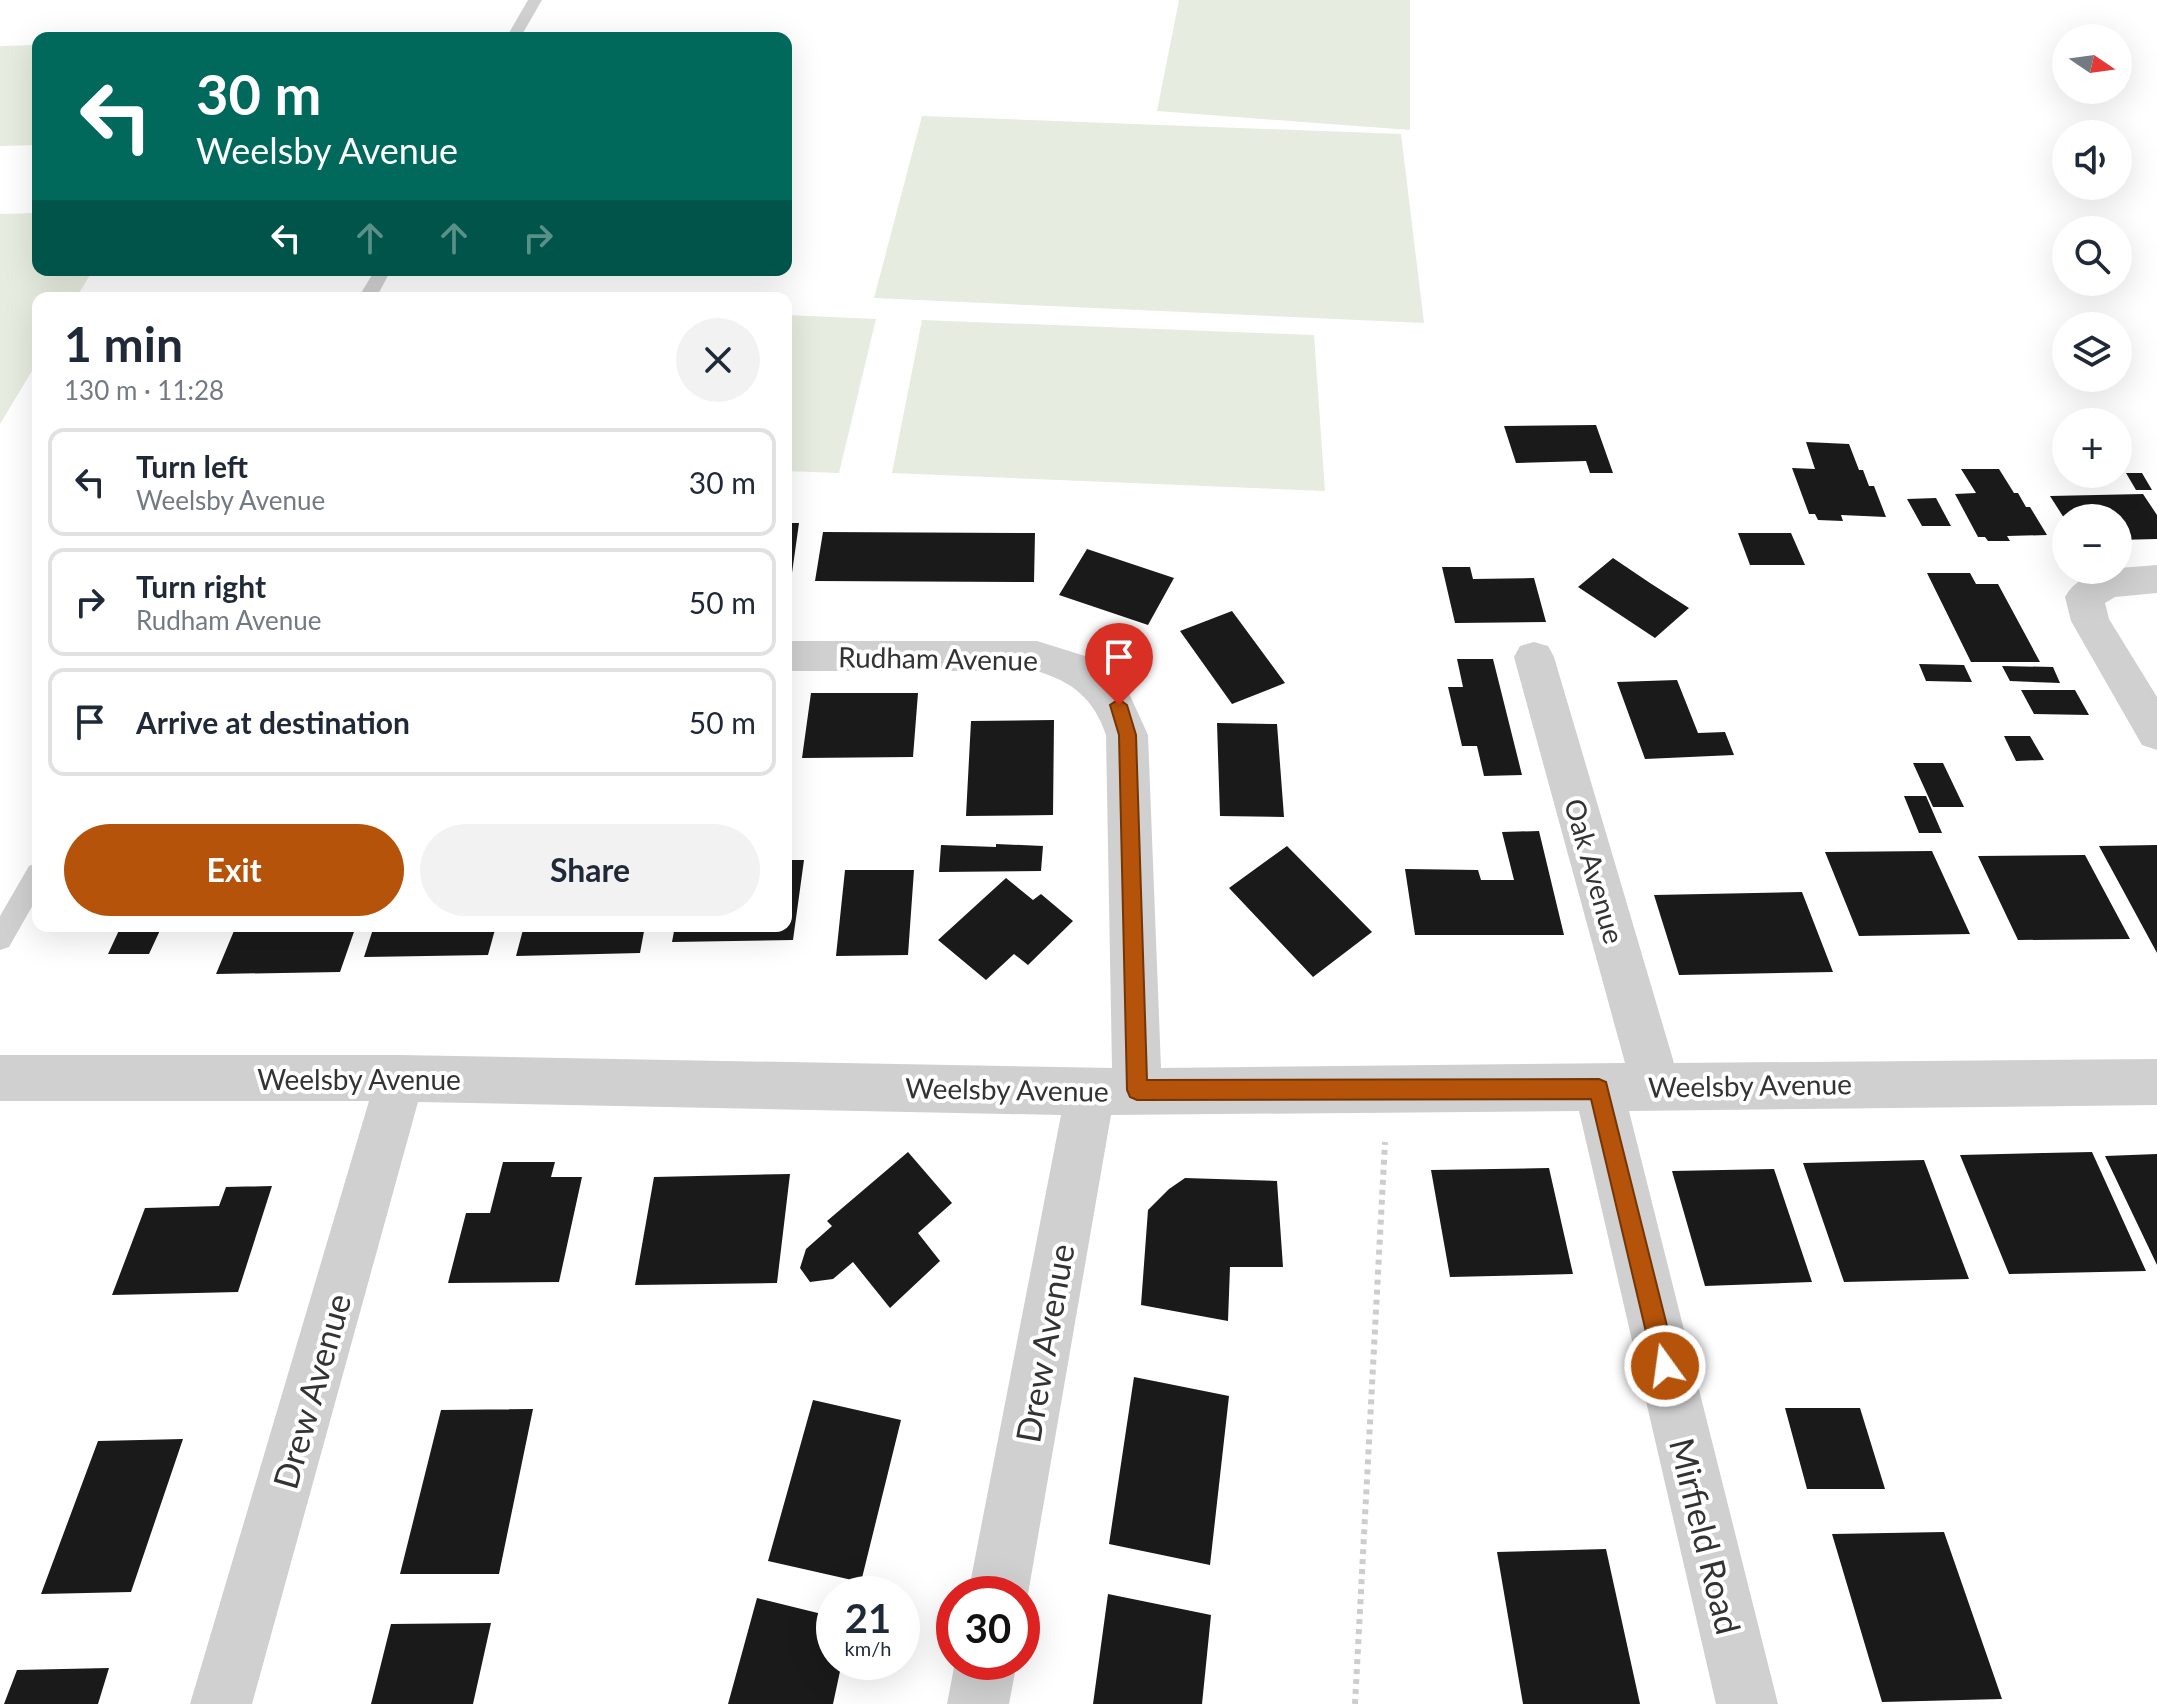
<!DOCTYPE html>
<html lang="en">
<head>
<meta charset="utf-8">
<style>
  :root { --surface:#fff; --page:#f2f2f3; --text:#1f2937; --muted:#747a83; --line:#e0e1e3; --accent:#b45309 }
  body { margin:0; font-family:Lato,sans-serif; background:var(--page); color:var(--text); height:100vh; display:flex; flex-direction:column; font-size:30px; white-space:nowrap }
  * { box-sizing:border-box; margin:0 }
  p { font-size:26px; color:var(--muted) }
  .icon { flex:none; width:44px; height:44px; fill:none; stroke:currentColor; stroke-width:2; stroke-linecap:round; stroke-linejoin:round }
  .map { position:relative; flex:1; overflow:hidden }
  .sheet { position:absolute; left:32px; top:292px; width:760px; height:640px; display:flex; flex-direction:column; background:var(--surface); border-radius:16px; box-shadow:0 8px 32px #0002 }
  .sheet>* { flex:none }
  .top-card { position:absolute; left:32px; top:32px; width:760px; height:244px; border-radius:16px; box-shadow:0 8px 32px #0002; background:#00695c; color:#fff; overflow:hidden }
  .needle { width:52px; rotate:103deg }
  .buttons { position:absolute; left:2052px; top:24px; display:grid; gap:16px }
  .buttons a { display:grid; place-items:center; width:80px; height:80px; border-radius:50%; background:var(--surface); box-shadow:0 8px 32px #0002; font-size:40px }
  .speed { position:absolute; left:816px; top:1576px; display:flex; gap:16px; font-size:40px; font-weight:700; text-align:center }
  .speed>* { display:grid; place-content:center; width:104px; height:104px; border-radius:50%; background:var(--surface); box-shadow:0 8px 32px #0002; line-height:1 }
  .speed small { font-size:20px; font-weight:400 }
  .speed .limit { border:12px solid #d22; background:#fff; color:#111 }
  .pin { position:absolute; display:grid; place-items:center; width:68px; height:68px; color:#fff; margin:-82px -34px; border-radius:50% 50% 50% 0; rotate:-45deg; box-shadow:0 0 8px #0007 }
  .pin .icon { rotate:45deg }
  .me { position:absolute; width:88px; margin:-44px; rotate:346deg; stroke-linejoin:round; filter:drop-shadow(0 0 6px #0008) }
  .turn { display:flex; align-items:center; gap:28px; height:168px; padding:0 32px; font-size:36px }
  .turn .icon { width:104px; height:104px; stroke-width:2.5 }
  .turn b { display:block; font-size:56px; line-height:68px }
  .lanes { display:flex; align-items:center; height:76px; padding:0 32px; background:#0003; justify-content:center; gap:40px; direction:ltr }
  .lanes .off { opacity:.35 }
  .round { display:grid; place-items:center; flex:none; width:84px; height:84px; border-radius:42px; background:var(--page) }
  .overview { display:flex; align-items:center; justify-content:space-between; height:136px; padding:0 32px }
  h1 { font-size:48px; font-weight:700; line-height:60px }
  .action { display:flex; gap:16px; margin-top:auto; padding:16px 32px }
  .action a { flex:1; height:92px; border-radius:48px; background:var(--accent); color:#fff; font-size:32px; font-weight:700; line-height:92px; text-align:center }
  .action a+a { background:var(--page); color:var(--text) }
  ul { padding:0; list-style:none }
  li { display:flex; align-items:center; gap:24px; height:108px; margin:0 16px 12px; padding:0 16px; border:4px solid var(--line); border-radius:16px }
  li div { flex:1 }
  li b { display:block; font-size:30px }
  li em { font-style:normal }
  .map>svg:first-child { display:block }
</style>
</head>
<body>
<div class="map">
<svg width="2157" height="1704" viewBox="0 0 2157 1704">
  <rect width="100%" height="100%" fill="#fff"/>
  <path fill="#e6ecdf" d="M1179 0H1410V130L1157 111Z
    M38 45V145L0 146V46Z
    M922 116 1401 134 1424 323 874 298Z
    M38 213V270H93L76 298H38V361L0 424V214Z
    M786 315 876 319 839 473 786 471Z
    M922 320 1314 335 1325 491 892 473Z"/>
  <path fill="#1a1a1a" d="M1596 425 1613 473H1590L1586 461 1516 463 1504 426Z
    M1806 442 1849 444 1859 470H1863L1869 486H1874L1886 517 1841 515 1843 521 1818 520 1815 514H1809L1792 468 1815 469Z
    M1961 469H1999L2014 493H2018L2026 507H2030L2047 535 2007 536 2010 541H1988L1985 537H1978L1955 494 1976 493Z
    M2126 473H2142L2152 490H2136Z
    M2143 494 2157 515V539L2118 540V518H2064L2050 496Z
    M1936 498 1951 526H1922L1907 499Z
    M786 523H799L792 573H786Z
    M823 532 1035 533 1034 582 815 581Z
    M1738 533H1791L1805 565H1750Z
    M1087 549 1174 578 1148 625 1059 595Z
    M1613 558 1650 583 1689 608 1655 638 1578 587Z
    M1442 567H1470L1473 579 1534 578 1546 622 1455 623Z
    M1927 573H1970L1976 584H1998L2040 662H1971Z
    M1232 611 1285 683 1232 704 1180 631Z
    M1457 659H1493L1522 775 1484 776 1477 746H1462L1448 687H1463Z
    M1919 664 1964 665 1972 682 1926 681Z
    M2002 666 2053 667 2060 683 2010 681Z
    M1677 680 1698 733 1725 732 1734 755 1645 759 1617 682Z
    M2021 690H2075L2089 715 2034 714Z
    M811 693H918L913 757 802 758Z
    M1054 720 1053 815 966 816 971 721Z
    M1217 723 1277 724 1284 817 1220 816Z
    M2004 736H2030L2044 760 2016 761Z
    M1913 763H1943L1964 807H1933Z
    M1904 796H1926L1942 833H1919Z
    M1539 831 1564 935H1415L1405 869 1478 870 1481 880H1514L1502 832Z
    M996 844 1043 846 1041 871 939 872 941 845 996 847Z
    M2157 845V953L2099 846Z
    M1287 846 1372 932 1313 977 1229 888Z
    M1932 851 1970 934 1859 936 1825 852Z
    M2085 855 2130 939 2018 940 1978 856Z
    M786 860H804L793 940 672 942 675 926H786Z
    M845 870H914L908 955 836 956Z
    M1006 878 1033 900 1041 894 1073 921 1028 965 1014 954 986 980 938 940Z
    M1802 892 1833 972 1679 975 1654 895Z
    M121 926H162L149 954H108Z
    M236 926H356L340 972 216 974Z
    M374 926H496L488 955 364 957Z
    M524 926H645L640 953 516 956Z
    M908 1152 952 1203 918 1233 940 1261 890 1308 853 1262 833 1279 810 1282 800 1268 806 1249 832 1226 827 1221Z
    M2092 1152 2146 1271 2009 1274 1960 1155Z
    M2157 1154V1265L2105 1156Z
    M1924 1160 1969 1279 1844 1282 1803 1163Z
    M503 1162H555L551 1177H582L559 1282 448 1283 466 1213H490Z
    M1549 1168 1573 1274 1450 1277 1431 1170Z
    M1774 1169 1812 1282 1705 1286 1672 1171Z
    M790 1174 777 1283 635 1285 654 1177Z
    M1185 1178 1277 1181 1283 1267H1230L1228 1321 1141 1305 1148 1210 1169 1189Z
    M272 1186 238 1292 112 1295 145 1208 219 1206 226 1187Z
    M1134 1377 1229 1396 1210 1565 1109 1544Z
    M813 1400 901 1420 861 1582 768 1561Z
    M1785 1408H1860L1885 1489H1807Z
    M533 1409 499 1574H400L441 1410Z
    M183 1439 131 1592 41 1594 98 1441Z
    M1944 1532 2002 1699 1882 1702 1832 1534Z
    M1606 1549 1640 1704H1523L1497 1552Z
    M1108 1594 1211 1615 1202 1704H1093Z
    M757 1598 834 1617V1662H842L833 1704H728Z
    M491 1623 473 1704H371L391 1624Z
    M109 1668 98 1704H4L17 1670Z"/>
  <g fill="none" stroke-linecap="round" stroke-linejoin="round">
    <path stroke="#cdcdcd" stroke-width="6" stroke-dasharray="5 5" stroke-linecap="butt" d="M1355 1704 1385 1142"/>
    <path fill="#d0d0d0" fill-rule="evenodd" d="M528 0H542L520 38H506Z
      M375 270H391L376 298H358Z
      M38 862V896L9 947 0 950V916L29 866Z"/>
    <path fill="#d0d0d0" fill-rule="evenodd" d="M2157 565V593L2115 597 2105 603 2109 619 2157 697V750L2142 745 2071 621 2065 597C2082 566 2126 568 2157 565Z
      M786 641H1037L1085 656 1110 670 1128 691 1148 735 1161 1068 1625 1063 1514 657 1520 646 1534 642 1548 646 1554 657 1674 1063 2157 1059V1105L1629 1111 1778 1704H1716L1579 1111 1111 1115 1028 1594 1022 1609V1594H968L1061 1115 418 1102 252 1704H190L369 1101H0V1055H400L1112 1068 1106 735C1094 699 1073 682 1037 671H786Z
      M955 1662H1017L1009 1704H947Z"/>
  </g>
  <path fill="#b45309" stroke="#753606" stroke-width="2" d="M1119 699 1127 705 1136 735 1147 1080 1599 1079 1606 1082 1677 1366 1673 1374 1665 1377 1657 1374 1654 1366 1591 1099 1137 1100 1130 1097 1127 1090 1119 735 1110 705Z"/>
  <g text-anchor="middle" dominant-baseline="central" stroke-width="8" stroke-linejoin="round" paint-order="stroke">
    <g font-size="28" fill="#333" stroke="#fff">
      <text transform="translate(938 658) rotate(1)">Rudham Avenue</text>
      <text transform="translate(1595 871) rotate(74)">Oak Avenue</text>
      <text x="359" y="1079">Weelsby Avenue</text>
      <text transform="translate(1750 1085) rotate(-1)">Weelsby Avenue</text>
      <text transform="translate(1007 1089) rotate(1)">Weelsby Avenue</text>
    </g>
    <g font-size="34" fill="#333" stroke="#fff">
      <text transform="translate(1044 1343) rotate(-80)">Drew Avenue</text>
      <text transform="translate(311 1391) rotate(-74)">Drew Avenue</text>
      <text transform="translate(1706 1536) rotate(76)">Mirfield Road</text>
    </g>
  </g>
</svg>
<div class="buttons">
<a><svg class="needle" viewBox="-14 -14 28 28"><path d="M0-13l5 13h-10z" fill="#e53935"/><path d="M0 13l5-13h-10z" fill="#747a83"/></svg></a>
<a><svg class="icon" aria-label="sound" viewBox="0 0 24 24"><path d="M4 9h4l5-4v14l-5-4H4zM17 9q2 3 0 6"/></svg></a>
<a><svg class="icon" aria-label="search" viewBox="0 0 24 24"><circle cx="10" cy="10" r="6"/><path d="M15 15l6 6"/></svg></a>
<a><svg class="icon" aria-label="layers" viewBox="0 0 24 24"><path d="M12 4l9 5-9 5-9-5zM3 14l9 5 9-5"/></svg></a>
<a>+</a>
<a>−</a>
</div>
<div class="speed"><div>21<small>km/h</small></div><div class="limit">30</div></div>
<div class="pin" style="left:1119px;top:705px;background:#d93025"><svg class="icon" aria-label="arrive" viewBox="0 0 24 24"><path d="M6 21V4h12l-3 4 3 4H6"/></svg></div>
<svg class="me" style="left:1665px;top:1366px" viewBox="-20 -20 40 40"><circle r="17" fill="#b45309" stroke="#fff" stroke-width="3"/><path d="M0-11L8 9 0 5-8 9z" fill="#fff"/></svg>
<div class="top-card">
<div class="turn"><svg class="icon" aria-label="left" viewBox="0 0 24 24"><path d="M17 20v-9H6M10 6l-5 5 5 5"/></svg><div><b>30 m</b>Weelsby Avenue</div></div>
<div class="lanes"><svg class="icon" aria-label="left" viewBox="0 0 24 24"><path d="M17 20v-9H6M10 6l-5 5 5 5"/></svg><svg class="icon off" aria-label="ahead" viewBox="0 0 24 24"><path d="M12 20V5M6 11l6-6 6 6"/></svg><svg class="icon off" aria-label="ahead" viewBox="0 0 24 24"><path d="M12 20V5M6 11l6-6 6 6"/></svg><svg class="icon off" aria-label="right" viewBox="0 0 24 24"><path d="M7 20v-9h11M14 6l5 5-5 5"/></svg></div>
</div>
<section class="sheet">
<div class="overview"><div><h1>1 min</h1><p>130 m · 11:28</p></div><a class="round"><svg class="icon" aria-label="close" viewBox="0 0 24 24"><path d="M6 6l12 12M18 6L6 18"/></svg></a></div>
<ul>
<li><svg class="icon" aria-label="left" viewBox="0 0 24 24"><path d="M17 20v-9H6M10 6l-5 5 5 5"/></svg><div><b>Turn left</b><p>Weelsby Avenue</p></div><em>30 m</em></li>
<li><svg class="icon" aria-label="right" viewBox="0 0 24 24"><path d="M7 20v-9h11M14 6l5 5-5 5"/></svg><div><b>Turn right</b><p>Rudham Avenue</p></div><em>50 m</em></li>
<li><svg class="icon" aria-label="arrive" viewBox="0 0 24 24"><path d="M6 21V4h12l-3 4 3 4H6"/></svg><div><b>Arrive at destination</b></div><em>50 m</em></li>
</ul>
<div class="action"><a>Exit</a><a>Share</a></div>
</section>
</div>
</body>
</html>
